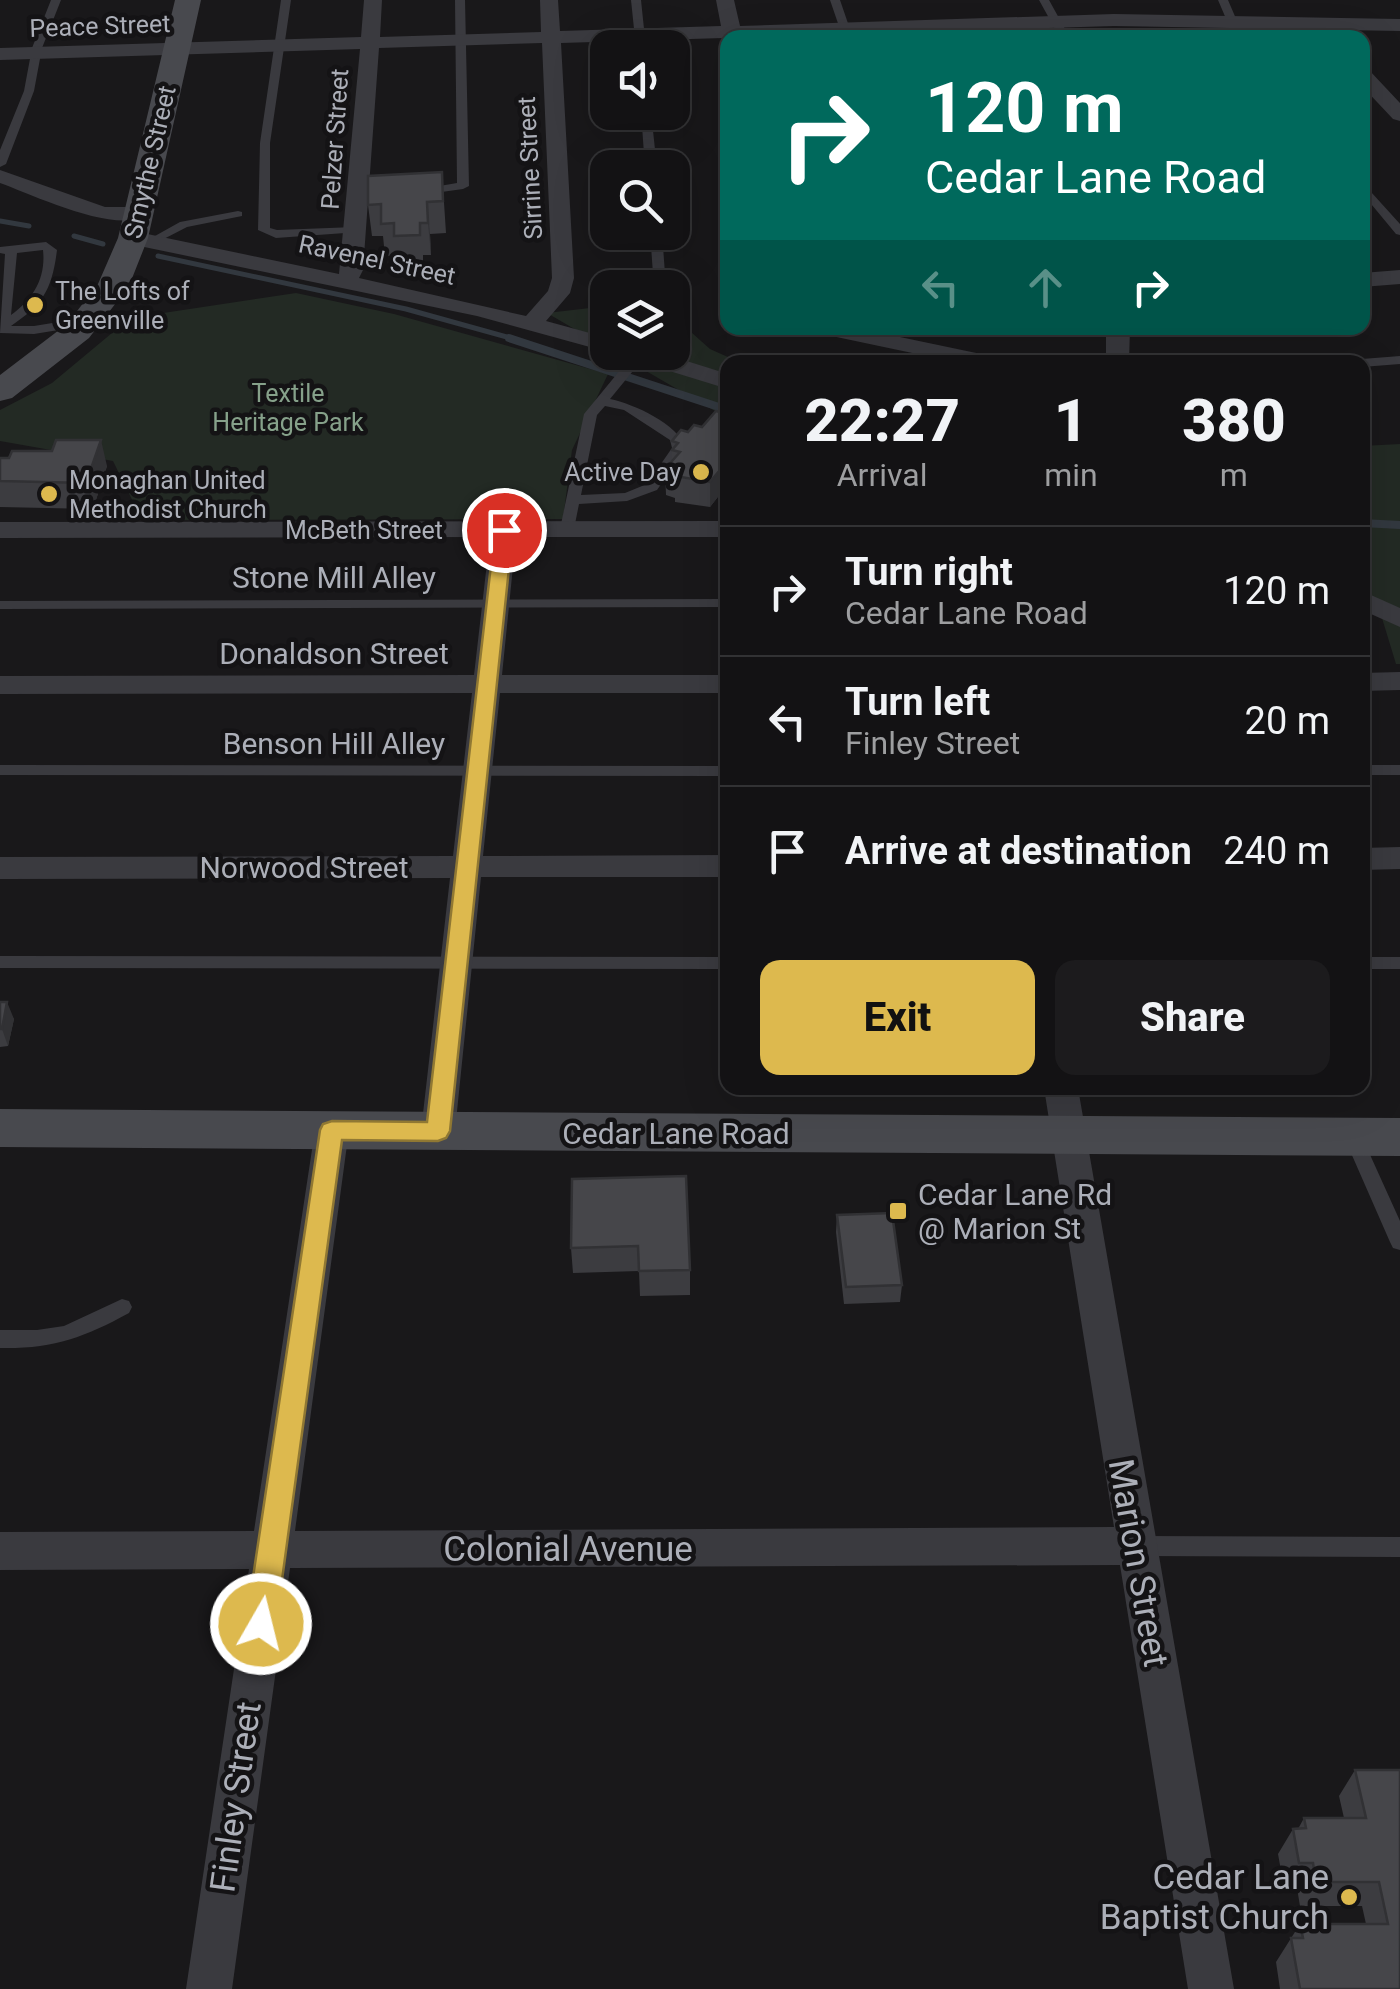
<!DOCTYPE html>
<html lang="en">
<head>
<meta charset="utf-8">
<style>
  :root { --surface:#131214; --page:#1c1b1d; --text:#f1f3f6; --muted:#9d9ea0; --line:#323234; --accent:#ddb94e }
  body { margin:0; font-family:Roboto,sans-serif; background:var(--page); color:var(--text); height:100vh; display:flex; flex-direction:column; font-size:38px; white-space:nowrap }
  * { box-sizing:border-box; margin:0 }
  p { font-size:32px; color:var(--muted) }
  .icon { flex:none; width:55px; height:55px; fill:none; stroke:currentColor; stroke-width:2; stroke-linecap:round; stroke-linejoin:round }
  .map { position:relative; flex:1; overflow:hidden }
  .side { position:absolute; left:720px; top:355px; width:650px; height:740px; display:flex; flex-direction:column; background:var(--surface); border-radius:20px; box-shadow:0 10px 40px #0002,0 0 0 2px var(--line) }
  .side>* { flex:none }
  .banner { position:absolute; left:720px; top:30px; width:650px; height:305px; border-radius:20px; box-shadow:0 10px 40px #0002,0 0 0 2px var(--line); background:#00695c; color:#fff; overflow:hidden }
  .tools { position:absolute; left:590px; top:30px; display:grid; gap:20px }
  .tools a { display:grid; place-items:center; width:100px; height:100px; border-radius:20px; background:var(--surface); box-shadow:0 10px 40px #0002,0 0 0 2px var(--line); font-size:50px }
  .pin { position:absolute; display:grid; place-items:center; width:85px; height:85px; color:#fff; margin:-42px; border:5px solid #fff; border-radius:50%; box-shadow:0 2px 10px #0007 }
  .me { position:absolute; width:110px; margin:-55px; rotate:8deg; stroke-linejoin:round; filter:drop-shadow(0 0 8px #0008) }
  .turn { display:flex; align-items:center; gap:35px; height:210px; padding:0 40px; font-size:45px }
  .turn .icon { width:130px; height:130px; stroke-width:2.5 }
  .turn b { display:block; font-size:70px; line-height:85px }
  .lanes { display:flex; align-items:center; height:95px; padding:0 40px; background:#0003; justify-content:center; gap:50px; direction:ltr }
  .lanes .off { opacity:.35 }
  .eta { display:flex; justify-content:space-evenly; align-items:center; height:170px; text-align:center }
  .eta b { font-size:60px; font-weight:800; line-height:70px }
  .primary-button { display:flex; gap:20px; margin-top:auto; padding:20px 40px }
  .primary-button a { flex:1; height:115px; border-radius:20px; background:var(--accent); color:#111; font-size:40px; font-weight:800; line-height:115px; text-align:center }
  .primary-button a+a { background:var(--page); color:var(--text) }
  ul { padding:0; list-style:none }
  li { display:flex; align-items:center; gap:30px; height:130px; padding:0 40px; border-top:2px solid var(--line) }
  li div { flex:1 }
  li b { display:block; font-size:38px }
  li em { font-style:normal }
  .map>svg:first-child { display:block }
</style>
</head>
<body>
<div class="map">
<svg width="1400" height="1989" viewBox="0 0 1400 1989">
  <rect width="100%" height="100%" fill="#19181a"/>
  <path fill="#232a24" d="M296 293 394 314 608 374 572 450 563 519 142 520 113 461 0 441V410L52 383 130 318Z
    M607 306V348L547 313Z
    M673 316 710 349 739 362H728L727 418 615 353 672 352Z
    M1400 444V664H1396L1378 605 1363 604 1362 446Z"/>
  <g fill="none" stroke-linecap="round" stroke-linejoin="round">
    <path stroke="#32383f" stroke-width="5" d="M0 221 29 226
      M74 236 103 244
      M158 256 406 309 518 340"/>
    <path stroke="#32383f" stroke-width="8" d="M509 338 728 410
      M1362 523 1400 525"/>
    <path fill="#3a3a3f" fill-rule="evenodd" d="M51 0H61L42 48 34 91 6 164 0 167V150L24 91 32 48Z
      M281 0H291L270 143V228L277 230 355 227 361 230 359 232 276 238 258 230 260 143Z
      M455 0H465L469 186 463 189 420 195 416 194V190L457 183Z
      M631 0H641L646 48H636Z
      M830 0H840L853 38H843Z
      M1039 0H1049L1070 38H1060Z
      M1218 0H1228L1237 21 1250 38H1239L1227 21Z
      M641 112H651L657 168H645Z
      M1362 182 1400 224V235L1396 234 1362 193Z
      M238 211 242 212V216L187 227 156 243 146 241 180 222Z
      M650 232H662L666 288H654Z
      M46 242 57 250C52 290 43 304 11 326H34L83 318 89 322 83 326 34 334 0 333 5 254 0 253V247ZM43 250C46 277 34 299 11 315L17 253Z
      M635 352 646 355 610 399C634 404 678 424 686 448L657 490 627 501 579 504 574 529 567 533 562 532 560 529 584 414ZM605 406 624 410 670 440 672 448 647 484 625 493 581 495 597 415Z
      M1400 356V364L1362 367V362H1356L1362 359Z
      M728 599V607L0 609V601Z
      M0 765 728 766V776L0 775Z
      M1362 765H1400V775H1362Z
      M0 956 728 957V969L0 968Z
      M1362 957H1400V969H1362Z
      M1353 1130 1360 1132 1362 1137 1400 1221V1250L1393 1248 1390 1242 1344 1137 1346 1132Z
      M122 1299 129 1301 132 1307 129 1313C83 1338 53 1349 0 1348V1330H37L64 1326Z
      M1136 1536 1400 1537V1557L1136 1556 1128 1553 1125 1546 1128 1539Z"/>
    <path fill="#3a3a3f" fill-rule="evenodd" d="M364 0H382L380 37 541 32 540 0H558L560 31 721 26 716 0H734L740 26 1114 14 1400 19V31L1114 26 728 38V42L723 38 561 43 574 278 570 293 546 321 608 338V352L477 316 125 243 122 238 125 233 133 231 339 274 360 49 0 60V48L361 37ZM542 43 552 278 548 291 526 316 359 278 363 270 379 48Z
      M1362 68 1369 70 1400 103V121L1393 119 1362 86Z
      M0 170 105 207H138L149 213C122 238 31 194 0 183Z
      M1400 270V284L1362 287V273Z
      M815 328H857L981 354 993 361 955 362 827 335Z
      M1106 328H1130L1129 362H1106Z
      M621 352H658L728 374V389L624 357Z
      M728 521V537H516L502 675H728V693H500L483 856 728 855V877H481L455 1131 450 1141 438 1145 426 1141 421 1131 450 878 0 879V857L453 856 472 693 0 694V676L474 675 490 537 0 538V522Z
      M1362 591 1400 608V627L1362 610Z
      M1400 672V690L1362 691V673Z
      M1400 847V869L1362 870V848Z
      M1044 1088H1078L1234 1989H1188L1120 1565 290 1568 232 1989H186L249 1569 0 1570V1532L254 1531 315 1130 320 1120 332 1116 344 1120 349 1130 295 1531 1114 1527Z"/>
    <path fill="#48494e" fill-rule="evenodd" d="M175 0H201L148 238 129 286 89 338 12 398 0 401V375L67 324 98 284 118 238Z
      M0 1109 1400 1118V1156L0 1147Z"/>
  </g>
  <path fill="#3c3c40" d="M442 172 446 233 430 234 431 255H423V267L398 268 397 256H385L383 236H372L368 205Z
    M728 414V490L724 489 710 507 675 502V498L666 495 665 469 672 462V441Z
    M52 451 107 466 93 509 0 507V458Z
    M0 1002 14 1019 8 1046 0 1047Z
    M572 1179 690 1270V1295L640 1296 639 1271 573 1273 571 1248Z
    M837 1215 902 1285 900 1302 844 1304 836 1232Z
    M1355 1770H1400V1989H1280L1276 1962 1300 1924H1366L1362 1906H1300L1297 1888 1284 1887 1278 1854 1293 1829H1298L1304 1818H1344L1339 1796Z"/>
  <path fill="#313134" d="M427 202 430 234 431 255 428 223Z
    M101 440 107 466 93 509 86 483Z
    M725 464 724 489 710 507V482Z
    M7 1002 14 1019 8 1046 2 1029Z"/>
  <path fill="#46464a" stroke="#313134" stroke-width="2.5" d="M442 172 443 201 427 202 428 223H420V235L394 236V223L381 224V204L368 205V176Z
    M716 411 728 414V465L725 464 710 482 675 476 678 473 665 469 680 452 672 450 678 443 672 441 681 430 688 432 694 425 702 427Z
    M56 440H101L86 483 0 481V458H9L12 451H52Z
    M0 1002H7L2 1029H0Z
    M686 1176 690 1270 639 1271 638 1246 571 1248 572 1179Z
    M892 1213 902 1285 846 1287 837 1215Z
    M1355 1770H1400V1989H1300L1291 1938H1303L1300 1924H1388L1379 1882H1316L1313 1863H1299L1293 1829 1306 1828 1304 1818H1366Z"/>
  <path fill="#ddb94e" stroke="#907833" stroke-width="2.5" d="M504 524 513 530 450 1131 446 1138 438 1141 342 1140 276 1624 271 1633 261 1638 251 1633 246 1624 320 1130 323 1124 332 1121 427 1122 495 530Z"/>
  <g fill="#ddb94e" stroke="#141315" stroke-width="4">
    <circle cx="35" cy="305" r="10"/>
    <circle cx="701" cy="472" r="10"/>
    <circle cx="49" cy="494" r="10"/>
    <rect x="888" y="1201" width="20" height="20" rx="5"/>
    <circle cx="1349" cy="1897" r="10"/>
  </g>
  <g text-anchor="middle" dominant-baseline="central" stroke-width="9" stroke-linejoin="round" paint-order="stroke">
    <g font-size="25" fill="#acafb8" stroke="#141315">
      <text transform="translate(100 26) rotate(-2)">Peace Street</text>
      <text transform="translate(335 139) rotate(-86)">Pelzer Street</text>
      <text transform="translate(150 162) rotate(-77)">Smythe Street</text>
      <text transform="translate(530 168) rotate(-93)">Sirrine Street</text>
      <text transform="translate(377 260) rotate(12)">Ravenel Street</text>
      <text x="364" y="530">McBeth Street</text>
    </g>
    <g font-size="25" fill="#acafb8" stroke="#141315" text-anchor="start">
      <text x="55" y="291">The Lofts of<tspan x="55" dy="29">Greenville</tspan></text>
      <text x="681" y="472" text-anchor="end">Active Day</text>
      <text x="69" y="480">Monaghan United<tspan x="69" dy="29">Methodist Church</tspan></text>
    </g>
    <g font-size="25" fill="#86a18a" stroke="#141315">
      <text x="288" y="393">Textile<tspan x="288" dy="29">Heritage Park</tspan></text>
    </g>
    <g font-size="30" fill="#acafb8" stroke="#141315">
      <text x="334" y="577">Stone Mill Alley</text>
      <text x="334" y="653">Donaldson Street</text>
      <text x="334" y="743">Benson Hill Alley</text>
      <text x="304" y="867">Norwood Street</text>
      <text x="676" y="1133">Cedar Lane Road</text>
    </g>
    <g font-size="30" fill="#acafb8" stroke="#141315" text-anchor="start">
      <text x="918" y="1194">Cedar Lane Rd<tspan x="918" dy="34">@ Marion St</tspan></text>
    </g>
    <g font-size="35" fill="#acafb8" stroke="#141315">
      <text x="568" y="1549">Colonial Avenue</text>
      <text transform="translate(1138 1563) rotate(80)">Marion Street</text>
      <text transform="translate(236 1797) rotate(-82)">Finley Street</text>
    </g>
    <g font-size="35" fill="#acafb8" stroke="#141315" text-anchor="end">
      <text x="1329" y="1877">Cedar Lane<tspan x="1329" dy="40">Baptist Church</tspan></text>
    </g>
  </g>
</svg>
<div class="tools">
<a><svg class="icon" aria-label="sound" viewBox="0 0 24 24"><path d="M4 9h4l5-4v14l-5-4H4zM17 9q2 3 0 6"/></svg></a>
<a><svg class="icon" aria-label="search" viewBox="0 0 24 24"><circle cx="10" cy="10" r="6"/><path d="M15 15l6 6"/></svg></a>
<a><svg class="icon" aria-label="layers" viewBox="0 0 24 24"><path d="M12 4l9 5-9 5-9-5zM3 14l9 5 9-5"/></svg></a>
</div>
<div class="pin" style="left:504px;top:530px;background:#d93025"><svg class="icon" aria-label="arrive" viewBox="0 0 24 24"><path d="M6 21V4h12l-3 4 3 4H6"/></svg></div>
<svg class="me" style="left:261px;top:1624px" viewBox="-20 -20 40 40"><circle r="17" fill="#ddb94e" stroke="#fff" stroke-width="3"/><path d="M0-11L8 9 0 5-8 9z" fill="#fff"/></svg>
<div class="banner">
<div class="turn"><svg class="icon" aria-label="right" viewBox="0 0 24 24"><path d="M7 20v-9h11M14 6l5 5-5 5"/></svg><div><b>120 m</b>Cedar Lane Road</div></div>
<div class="lanes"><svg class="icon off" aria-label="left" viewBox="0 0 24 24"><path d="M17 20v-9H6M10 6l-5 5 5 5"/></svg><svg class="icon off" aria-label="ahead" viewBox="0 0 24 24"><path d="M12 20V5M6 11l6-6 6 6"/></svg><svg class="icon" aria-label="right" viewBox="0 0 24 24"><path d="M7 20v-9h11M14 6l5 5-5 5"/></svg></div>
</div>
<section class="side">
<div class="eta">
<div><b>22:27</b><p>Arrival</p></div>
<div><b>1</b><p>min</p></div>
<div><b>380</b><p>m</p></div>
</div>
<ul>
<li><svg class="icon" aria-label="right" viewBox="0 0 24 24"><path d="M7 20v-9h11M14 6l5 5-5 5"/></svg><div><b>Turn right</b><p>Cedar Lane Road</p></div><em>120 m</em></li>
<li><svg class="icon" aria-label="left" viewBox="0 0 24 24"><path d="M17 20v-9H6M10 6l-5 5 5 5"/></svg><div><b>Turn left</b><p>Finley Street</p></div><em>20 m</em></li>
<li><svg class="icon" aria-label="arrive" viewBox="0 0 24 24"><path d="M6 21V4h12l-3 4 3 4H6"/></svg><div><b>Arrive at destination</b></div><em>240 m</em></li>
</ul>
<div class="primary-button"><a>Exit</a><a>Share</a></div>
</section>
</div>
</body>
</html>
